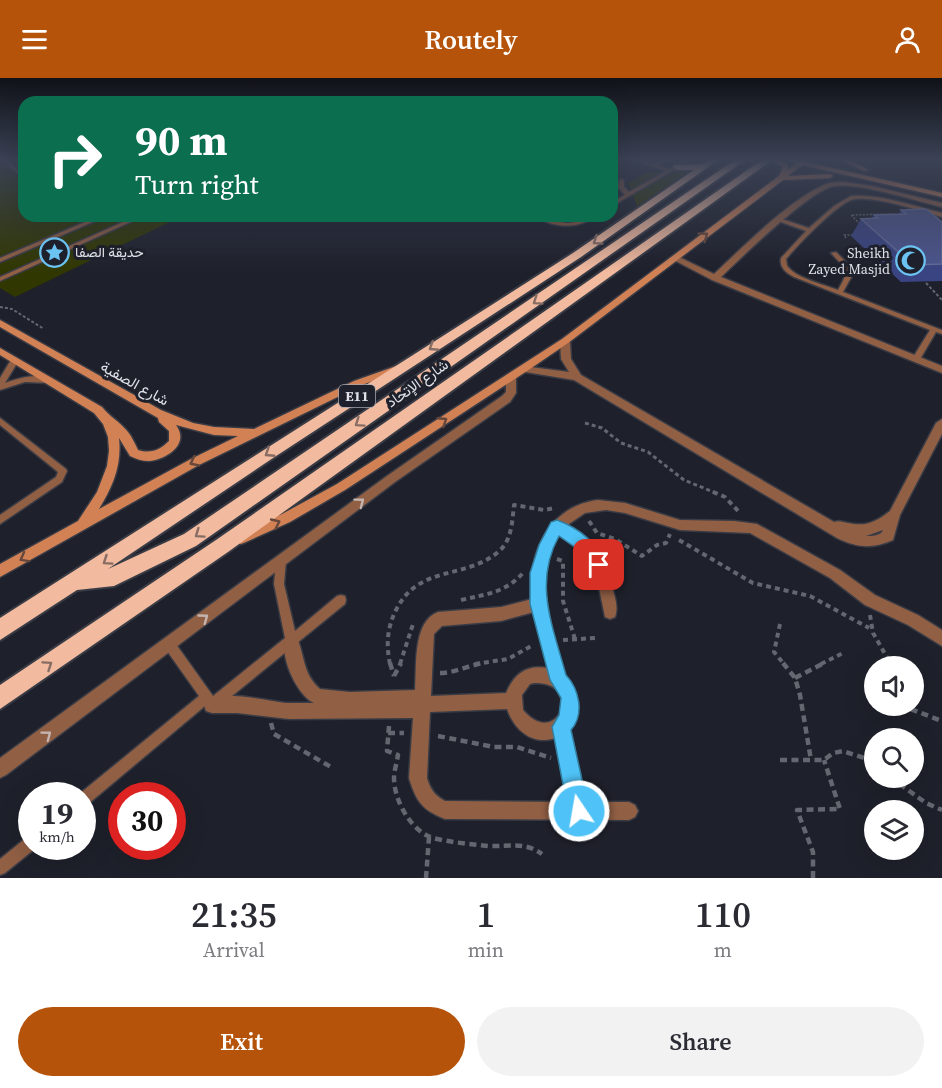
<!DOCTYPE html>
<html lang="en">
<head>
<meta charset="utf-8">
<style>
  :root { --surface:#fff; --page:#f2f2f3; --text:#2b2b33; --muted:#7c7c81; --accent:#b45309 }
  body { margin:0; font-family:"Source Serif 4",Vazirmatn,serif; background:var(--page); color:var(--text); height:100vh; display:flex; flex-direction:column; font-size:22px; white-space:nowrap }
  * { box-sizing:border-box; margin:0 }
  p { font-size:20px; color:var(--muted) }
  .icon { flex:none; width:33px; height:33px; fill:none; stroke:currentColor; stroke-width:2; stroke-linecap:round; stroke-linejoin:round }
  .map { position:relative; height:800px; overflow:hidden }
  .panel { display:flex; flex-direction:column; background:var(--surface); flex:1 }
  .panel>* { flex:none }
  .guide { position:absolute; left:18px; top:18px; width:600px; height:126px; border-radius:18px; box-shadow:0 6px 24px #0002; background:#0b6e4f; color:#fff; overflow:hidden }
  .controls { position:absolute; left:864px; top:578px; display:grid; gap:12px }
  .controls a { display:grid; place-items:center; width:60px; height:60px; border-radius:50%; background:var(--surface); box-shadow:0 6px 24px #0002; font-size:30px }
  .speed { position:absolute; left:18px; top:704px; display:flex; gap:12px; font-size:30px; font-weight:700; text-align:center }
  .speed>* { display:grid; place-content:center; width:78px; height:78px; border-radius:50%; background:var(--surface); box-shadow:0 6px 24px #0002; line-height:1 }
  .speed small { font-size:15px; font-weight:400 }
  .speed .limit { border:9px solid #d22; background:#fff; color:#111 }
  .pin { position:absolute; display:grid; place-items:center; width:51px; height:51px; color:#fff; margin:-26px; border-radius:12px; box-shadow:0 3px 9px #0006 }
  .me { position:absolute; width:66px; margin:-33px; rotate:348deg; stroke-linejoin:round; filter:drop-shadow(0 0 4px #0008) }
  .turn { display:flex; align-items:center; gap:21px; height:126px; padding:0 18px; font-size:27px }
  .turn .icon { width:78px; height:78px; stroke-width:2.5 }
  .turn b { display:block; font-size:42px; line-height:51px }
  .eta { display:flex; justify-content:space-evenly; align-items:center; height:102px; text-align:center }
  .eta b { font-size:36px; font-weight:600; line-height:42px }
  .action { display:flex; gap:12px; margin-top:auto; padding:12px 18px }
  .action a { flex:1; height:69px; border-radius:36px; background:var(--accent); color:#fff; font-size:24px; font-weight:600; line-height:69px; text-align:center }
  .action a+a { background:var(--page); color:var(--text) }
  header { display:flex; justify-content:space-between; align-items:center; height:78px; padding:0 18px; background:var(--accent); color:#fff; font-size:27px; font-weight:600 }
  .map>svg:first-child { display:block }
</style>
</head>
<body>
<header><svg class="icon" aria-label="menu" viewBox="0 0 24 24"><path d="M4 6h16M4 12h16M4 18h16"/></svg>Routely<svg class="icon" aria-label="person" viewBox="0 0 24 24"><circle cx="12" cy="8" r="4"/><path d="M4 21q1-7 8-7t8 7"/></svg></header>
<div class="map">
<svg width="942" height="800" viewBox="0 0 942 800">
  <rect width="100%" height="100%" fill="#1e202b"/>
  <path fill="#313700" d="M0 82H24V138H182L15 219 0 210Z
    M648 94H689L637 128 628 105Z"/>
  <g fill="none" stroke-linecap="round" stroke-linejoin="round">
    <defs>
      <path id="service" d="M1 82H6L24 97V101Z
        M634 82H642L654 86 661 82H667L659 88 669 91 685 82H691L612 128V124L625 117 618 109 620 101 624 102V109L629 114 666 93Z
        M851 118C881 116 913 128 942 135V139C921 133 870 116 851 122 835 128 798 167 786 181 787 185 786 187 789 190 797 200 825 207 838 212 851 189 847 193 831 175L836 174 851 189 853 196 843 214 942 252V256L936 254 919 283H916L912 281 930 252 794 199C786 195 779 189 781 180L806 153 778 143V141H782L809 150 834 128Z
        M99 138H107L0 184V180Z
        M136 138H144L0 203V199Z
        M534 138C546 138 556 145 568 145 578 145 586 138 596 138 576 152 554 150 534 138Z
        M12 280H15L19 282 5 305C19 300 41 294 54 302L50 305 25 304 0 312V300Z
        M0 340 66 391 67 393 62 404 0 446V437L56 399 58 394 0 347Z
        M281 479 285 480 286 483 284 506 295 553 337 518 341 517 345 518 346 522 345 526 216 631 212 633 208 631 205 628 87 727 82 728V717H78L199 618 165 570 163 566 165 562 169 560 173 562 213 618 285 560 274 506 276 483 277 480Z
        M32 757V768L37 769 5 795 0 797V781L27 759Z"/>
      <path id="minor" d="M844 104 872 108 942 125V129C916 123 859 104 834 108 810 112 741 180 721 199L942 288V295L712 202 670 180 677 178 714 196C742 170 787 124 822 108 829 104 836 104 844 104Z
        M565 260 570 263 571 281 581 297 834 444C840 442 842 444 848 445 866 449 876 444 890 433L936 345 942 341V356L900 437 893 462C872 471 857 470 837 460L574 302 519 293 518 291 523 288 569 294 561 281 560 263ZM883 452C881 458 872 458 866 458Z
        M511 296 516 299V315L510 324 395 404 6 697 0 700V680L387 398 502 318 506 314V299Z
        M598 422 625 425 680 442 734 443 757 446 840 492 875 517 918 537 942 552V568L908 547 865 527 830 500 750 455 680 452 625 435 606 432 585 435 566 448C593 464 607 484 614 516 616 523 618 531 615 539L610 541 605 539 598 505 591 487 577 470 559 457C537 493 546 531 557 569 560 578 561 587 565 596 569 606 577 613 578 625 579 634 575 643 570 651L586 724H629L635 727 638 733 635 739 629 742 445 741C422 732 416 723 409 700L413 640 289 641 237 635H212L206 633 204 627 206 621C227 613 264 622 286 625 295 625 305 625 314 625 296 617 278 575 286 557L291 555 296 557C305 577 302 595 320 611L350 614 415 612C417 589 412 544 438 534L501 529 532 521C528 476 548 428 598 422ZM534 534 548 590C526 586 514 596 506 615L431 618 434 556 442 548 501 543ZM534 605C553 605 565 612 561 634 550 651 535 646 523 632L522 617 530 606ZM507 631C514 651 532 668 555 660L568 724 445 723C435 718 430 711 427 700L430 634Z"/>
      <path id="secondary" d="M735 82H755L736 86 733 84Z
        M771 82H780L788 87V92L800 82H808L806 84 942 115V119L802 87 788 98 830 96 833 98 830 100 783 102 568 265 527 293 345 412 290 444 246 464 241 466 236 464 234 460 236 456 282 436 337 406 562 261 779 98 783 89Z
        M840 82H849L869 92 864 93Z
        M0 242 161 332 193 345 214 349 254 351 354 303 399 287 404 290 403 292 362 307 199 387 0 499V486L78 443 97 414 107 388 109 373 108 359 103 346 94 335 0 277V270L102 329C110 339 120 344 128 354 132 359 135 366 138 372 151 376 160 372 169 363V353L159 344 158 340 0 249ZM176 347 214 357 238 358 191 381 99 431C113 408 122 387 119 360L130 378C136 381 142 383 149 383 167 381 190 366 176 347Z"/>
      <path id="trunk" d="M708 82H718L581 179 270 382 108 491 184 456 735 82H745L196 468 114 508 77 512 0 562V540L573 175 694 92H677L673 89 674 87 702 86Z
        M762 82H772L228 474 0 631V607L216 462Z
        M789 82H802L805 85 801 88Z"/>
    </defs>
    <use href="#service" stroke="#393b45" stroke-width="3"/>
    <use href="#minor" stroke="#393b45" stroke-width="3"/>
    <use href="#secondary" stroke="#393b45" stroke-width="3"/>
    <use href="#trunk" stroke="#393b45" stroke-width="4"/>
    <path stroke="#646670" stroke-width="1.5" stroke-dasharray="2 1.5" stroke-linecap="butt" d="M860 146 851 137 895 136
      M846 160 844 157H853"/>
    <path stroke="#646670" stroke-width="2" stroke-dasharray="3 2" stroke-linecap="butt" d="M926 205 942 222
      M0 229 12 231 44 251"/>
    <path stroke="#646670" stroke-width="3" stroke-dasharray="4 3" stroke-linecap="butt" d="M585 345 602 350 621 365 648 374 684 402 716 415"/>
    <path stroke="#646670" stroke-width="4" stroke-dasharray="5 4" stroke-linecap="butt" d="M713 414 725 419 740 435
      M589 443 597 455 615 461 642 478 657 467 666 465 670 456
      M679 462 753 505 810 518 869 550
      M557 481 563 483V523L575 561
      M461 522C487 516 505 515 524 494
      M870 537 873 555 888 581 884 586
      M780 546 774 574 784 586
      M563 562 596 560
      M390 586C386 567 387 550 396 532 419 486 465 502 498 474 512 463 512 444 514 427L544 432 555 430
      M400 586 413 546
      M475 586 508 581 533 567
      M821 586 843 575"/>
    <path stroke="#646670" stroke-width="4.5" stroke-dasharray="7 4.5" stroke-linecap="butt" d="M390 585 394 598
      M783 585 795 600 800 617 811 682
      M883 588 885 585
      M440 595C455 595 469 587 484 585
      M394 598 401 585
      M795 600 824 585
      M900 627 942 643
      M271 645 274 656 331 689
      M389 648 387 673 398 677C397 684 394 693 394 700 394 721 409 749 428 758 437 763 477 767 488 768 509 769 524 763 542 776
      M388 655H404
      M438 658 494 669H517L551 680
      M780 682H824L833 675 843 673 867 681 874 687
      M890 699 926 725 942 732
      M426 800 429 759
      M813 800V774L797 732 840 731 824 682"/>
    <use href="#service" fill="#915f44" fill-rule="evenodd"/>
    <use href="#minor" fill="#915f44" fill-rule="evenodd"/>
    <use href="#secondary" fill="#d28155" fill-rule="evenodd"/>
    <use href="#trunk" fill="#f2ba9e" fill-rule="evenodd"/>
  </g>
  <path fill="#3a4482" d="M901 132 942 144V203L901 204 851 158 861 141 872 140 874 137 899 136Z"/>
  <path fill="#4c558d" stroke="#636b9b" stroke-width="1.5" d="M926 131 942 144V186L913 187 861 141 878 140 874 137 906 136 901 132Z"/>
  <defs><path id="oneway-chevron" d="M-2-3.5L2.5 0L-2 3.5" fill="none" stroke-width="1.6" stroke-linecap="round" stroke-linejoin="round" transform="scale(1.5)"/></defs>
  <g stroke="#66473c">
    <use href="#oneway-chevron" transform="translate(704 158) rotate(-36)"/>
    <use href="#oneway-chevron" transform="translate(443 343) rotate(-33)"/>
    <use href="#oneway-chevron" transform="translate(194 384) rotate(153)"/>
    <use href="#oneway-chevron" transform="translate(276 445) rotate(-25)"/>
    <use href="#oneway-chevron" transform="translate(24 480) rotate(151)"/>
  </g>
  <g stroke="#886d64">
    <use href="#oneway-chevron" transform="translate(597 163) rotate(146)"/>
    <use href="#oneway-chevron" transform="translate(537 223) rotate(145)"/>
    <use href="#oneway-chevron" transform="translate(433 269) rotate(147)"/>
    <use href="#oneway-chevron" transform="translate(359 345) rotate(145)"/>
    <use href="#oneway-chevron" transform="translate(269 375) rotate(147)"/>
    <use href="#oneway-chevron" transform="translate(199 456) rotate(145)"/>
    <use href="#oneway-chevron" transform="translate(107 483) rotate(146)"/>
    <use href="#oneway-chevron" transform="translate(48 587) rotate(-34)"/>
  </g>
  <g stroke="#c4b4af">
    <use href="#oneway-chevron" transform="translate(360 424) rotate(-37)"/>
    <use href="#oneway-chevron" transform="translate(204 540) rotate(-36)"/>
    <use href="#oneway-chevron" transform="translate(47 657) rotate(-37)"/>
  </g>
  <linearGradient id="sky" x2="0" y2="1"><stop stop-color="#101218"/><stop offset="0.42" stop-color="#3b4255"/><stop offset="1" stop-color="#3b4255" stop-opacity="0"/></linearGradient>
  <rect width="942" height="194" fill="url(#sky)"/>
  <path fill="#4fc3f7" stroke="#337fa1" stroke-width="1.5" d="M557 442C579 450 597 465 607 487L604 491 599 493 593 491 583 475 559 458C533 505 553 549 566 597 579 611 585 636 571 652L589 733 586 740 579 743 571 740 568 733 552 649 559 637 561 620 550 602 530 526V495L539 467 551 444Z"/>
  <defs>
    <symbol id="sight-ring" viewBox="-11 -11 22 22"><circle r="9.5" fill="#1e202b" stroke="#6bc3f2" stroke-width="1.5"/><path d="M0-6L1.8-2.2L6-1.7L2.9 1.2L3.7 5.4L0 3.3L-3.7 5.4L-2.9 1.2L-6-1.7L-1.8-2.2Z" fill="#6bc3f2"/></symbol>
    <symbol id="mosque-ring" viewBox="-11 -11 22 22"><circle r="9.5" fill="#1e202b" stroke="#6bc3f2" stroke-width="1.5"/><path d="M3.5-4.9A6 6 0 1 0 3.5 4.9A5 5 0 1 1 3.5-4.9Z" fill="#6bc3f2"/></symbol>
  </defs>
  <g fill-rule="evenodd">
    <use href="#sight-ring" x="38" y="158" width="33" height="33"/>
    <use href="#mosque-ring" x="894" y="166" width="33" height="33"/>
  </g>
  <g text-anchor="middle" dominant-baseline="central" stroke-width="6" stroke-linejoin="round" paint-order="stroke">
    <g font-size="14" fill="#dfe1e8" stroke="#1e202b" text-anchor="start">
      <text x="75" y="174">حديقة الصفا</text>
      <text x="890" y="175" text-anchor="end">Sheikh<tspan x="890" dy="16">Zayed Masjid</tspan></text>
    </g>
    <rect fill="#1e202b" stroke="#a5a7af" stroke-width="1.5" x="339" y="307" width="36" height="22" rx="4.5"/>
    <g font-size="14" font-weight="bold" fill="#dfe1e8">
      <text x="357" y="318">E11</text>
    </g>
    <g font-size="15" fill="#dfe1e8" stroke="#1e202b">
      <text transform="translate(135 305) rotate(29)">شارع الصفية</text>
      <text transform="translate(417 305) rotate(-35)">شارع الإتحاد</text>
    </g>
  </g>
</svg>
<div class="controls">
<a><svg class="icon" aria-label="sound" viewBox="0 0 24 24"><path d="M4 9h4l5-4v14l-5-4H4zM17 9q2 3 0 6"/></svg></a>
<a><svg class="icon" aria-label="search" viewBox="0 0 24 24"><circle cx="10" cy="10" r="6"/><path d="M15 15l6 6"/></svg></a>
<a><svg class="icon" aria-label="layers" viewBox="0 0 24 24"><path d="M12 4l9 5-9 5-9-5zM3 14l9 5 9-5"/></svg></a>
</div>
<div class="speed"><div>19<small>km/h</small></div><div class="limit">30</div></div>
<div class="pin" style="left:599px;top:487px;background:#d93025"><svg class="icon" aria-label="arrive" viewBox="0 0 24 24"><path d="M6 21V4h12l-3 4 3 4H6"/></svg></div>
<svg class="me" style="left:579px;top:733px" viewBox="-20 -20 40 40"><circle r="17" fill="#4fc3f7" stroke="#fff" stroke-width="3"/><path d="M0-11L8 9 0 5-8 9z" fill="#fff"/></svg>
<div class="guide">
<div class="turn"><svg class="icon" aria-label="right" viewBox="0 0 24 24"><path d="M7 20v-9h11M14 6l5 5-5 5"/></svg><div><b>90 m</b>Turn right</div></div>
</div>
</div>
<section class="panel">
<div class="eta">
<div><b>21:35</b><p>Arrival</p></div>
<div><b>1</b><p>min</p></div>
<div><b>110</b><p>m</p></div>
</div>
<div class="action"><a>Exit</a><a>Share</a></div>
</section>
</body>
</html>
